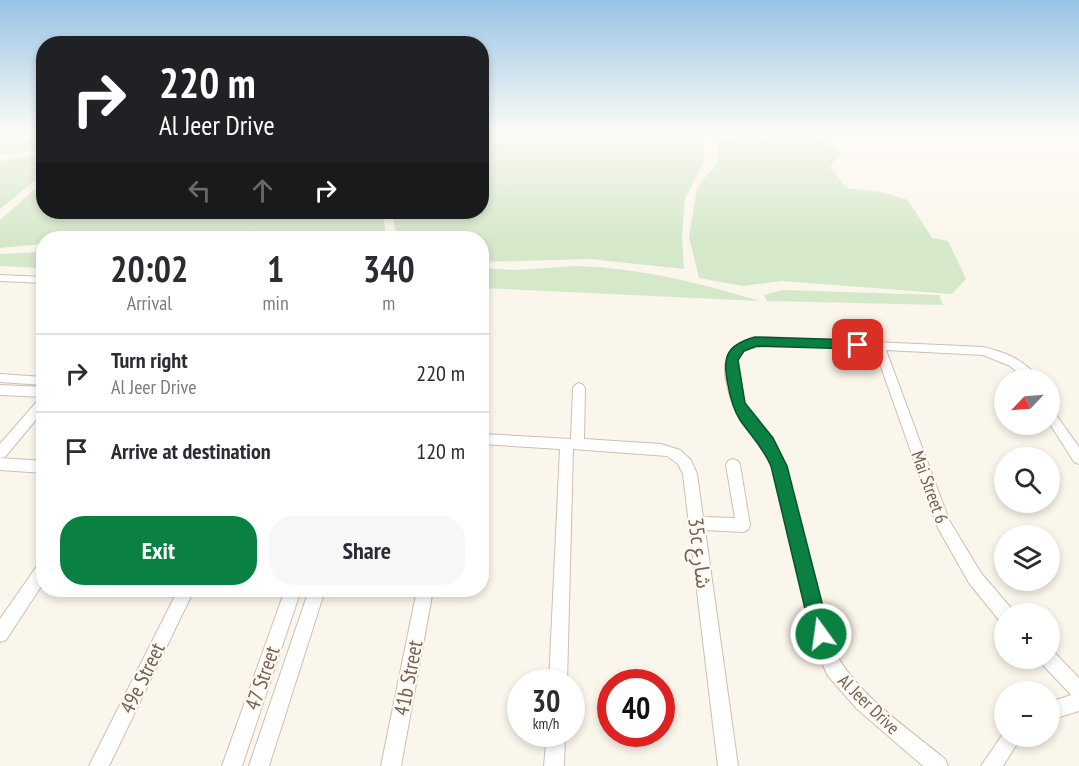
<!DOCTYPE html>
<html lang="en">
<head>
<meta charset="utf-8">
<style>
  :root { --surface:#fff; --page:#f7f7f7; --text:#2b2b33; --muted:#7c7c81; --line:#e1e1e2; --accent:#0b8043 }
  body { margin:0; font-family:"PT Sans Narrow","Noto Sans Arabic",sans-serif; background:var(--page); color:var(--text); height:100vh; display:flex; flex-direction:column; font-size:22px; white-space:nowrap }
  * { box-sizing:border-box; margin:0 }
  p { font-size:20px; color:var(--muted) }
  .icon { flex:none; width:33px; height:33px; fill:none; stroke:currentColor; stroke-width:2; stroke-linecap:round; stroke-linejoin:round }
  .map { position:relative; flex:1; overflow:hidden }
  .drawer { position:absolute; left:36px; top:231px; width:453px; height:366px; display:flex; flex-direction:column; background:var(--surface); border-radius:24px; box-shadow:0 3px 9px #0003 }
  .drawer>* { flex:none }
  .top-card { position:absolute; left:36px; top:36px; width:453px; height:183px; border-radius:24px; box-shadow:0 3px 9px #0003; background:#202124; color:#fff; overflow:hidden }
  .needle { width:39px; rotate:245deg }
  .fabs { position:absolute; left:994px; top:369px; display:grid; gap:12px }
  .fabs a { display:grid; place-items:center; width:66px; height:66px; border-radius:50%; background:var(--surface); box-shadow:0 3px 9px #0003; font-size:30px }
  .speed { position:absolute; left:507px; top:669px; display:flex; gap:12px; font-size:30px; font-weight:700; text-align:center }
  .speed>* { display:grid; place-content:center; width:78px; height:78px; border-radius:50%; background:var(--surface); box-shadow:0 3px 9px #0003; line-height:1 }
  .speed small { font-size:15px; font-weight:400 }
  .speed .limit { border:9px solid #d22; background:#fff; color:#111 }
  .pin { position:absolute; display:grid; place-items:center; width:51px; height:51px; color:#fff; margin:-26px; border-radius:12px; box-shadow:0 3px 9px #0006 }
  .me { position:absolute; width:66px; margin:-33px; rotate:346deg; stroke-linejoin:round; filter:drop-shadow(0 0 4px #0008) }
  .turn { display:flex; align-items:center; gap:21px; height:126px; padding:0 24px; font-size:27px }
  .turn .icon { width:78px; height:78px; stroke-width:2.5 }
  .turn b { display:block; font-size:42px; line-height:51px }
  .lanes { display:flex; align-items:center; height:57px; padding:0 24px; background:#0003; justify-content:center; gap:30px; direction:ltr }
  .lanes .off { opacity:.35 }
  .eta { display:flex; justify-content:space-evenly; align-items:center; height:102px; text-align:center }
  .eta b { font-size:36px; font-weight:700; line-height:42px }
  .primary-button { display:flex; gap:12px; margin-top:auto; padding:12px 24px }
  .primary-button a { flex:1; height:69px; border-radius:24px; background:var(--accent); color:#fff; font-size:24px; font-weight:700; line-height:69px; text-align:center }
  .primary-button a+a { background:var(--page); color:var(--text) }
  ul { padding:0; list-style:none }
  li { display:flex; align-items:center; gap:18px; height:78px; padding:0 24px; border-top:2px solid var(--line) }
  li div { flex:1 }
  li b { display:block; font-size:22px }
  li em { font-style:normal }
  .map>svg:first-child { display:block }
</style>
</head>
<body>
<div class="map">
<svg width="1079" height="766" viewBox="0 0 1079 766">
  <rect width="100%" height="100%" fill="#fbf6eb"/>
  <path fill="#d5e8ca" d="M0 133H43L20 142 43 136V150L0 155Z
    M482 133H694L703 138 704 161 685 199 682 237 684 269 590 259 482 262V238H397L392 212H482Z
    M741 133H811L841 153 830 166 846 188 881 192 908 200 932 238 948 241 966 279 952 294 782 281 743 286 699 278 689 237 697 187 718 162V142Z
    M43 154V174L0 209V161Z
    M43 182 44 212H382L387 238H265L242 233 146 238H44L43 244 0 248V220Z
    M43 252V268L0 266V254Z
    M577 266C640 268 700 283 760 301L482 288V268L515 270Z
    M782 290 939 295 943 305 767 301 764 295Z"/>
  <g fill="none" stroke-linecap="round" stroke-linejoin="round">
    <defs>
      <path id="minor" d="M0 275 44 277V283L0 281Z
        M765 337 983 347C1005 352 1026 360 1039 380H1026L1010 366 983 355 886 350 949 520 981 573 1011 608 1013 614H1005V622L999 620 969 583 938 528 875 350C851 349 757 339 743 352 731 363 740 392 746 405 756 427 776 443 786 466L831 645C854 693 904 725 945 759L948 766H923L857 709 828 676 817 652 772 466C765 448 752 436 742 420 730 401 713 359 738 344 746 339 756 338 765 337Z
        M0 374 44 377V385L0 382Z
        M579 383 583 385 585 388 584 439 661 444 680 450 691 460 697 474 703 517 735 518 726 465 728 461 733 459 738 461 740 465 750 525 748 530 743 532 705 530 738 766H718L683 474 678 464 667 456 573 449 567 682H549L560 449 482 444V434L571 439 573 388 575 385Z
        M0 385 44 387V410L5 457 0 458 44 461V473L0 470V444L40 398 43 397 0 395Z
        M1050 410 1054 412 1079 447V464L1074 462 1050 424Z
        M44 561V582L6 640 0 642V619L39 563Z
        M178 590H194L109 766H89Z
        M285 590H301L242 766H222Z
        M309 590H325L269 766H249Z
        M417 590H433L401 766H381Z
        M1050 650 1054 652 1079 678V711L1050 720V702L1071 695 1042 664 1040 658H1050Z
        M1005 731V736H1022L1003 766H981Z
        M547 734H565L564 766H544Z"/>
    </defs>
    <use href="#minor" stroke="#cdbfb2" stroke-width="2"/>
    <use href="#minor" fill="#fff" fill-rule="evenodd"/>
  </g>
  <linearGradient id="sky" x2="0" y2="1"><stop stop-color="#98c4e6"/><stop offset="0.55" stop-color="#fdfbf6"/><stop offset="1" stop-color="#fdfbf6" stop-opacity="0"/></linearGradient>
  <rect width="1079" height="241" fill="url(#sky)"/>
  <path fill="#0b8043" stroke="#07532c" stroke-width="1.5" d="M755 337 858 340 865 345 858 349 757 346 744 351 738 360 745 403 773 438 787 466 830 634 827 641 821 644 814 641 811 634 771 466C762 446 752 437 740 420 733 409 730 397 728 385 722 357 726 345 755 337Z"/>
  <g text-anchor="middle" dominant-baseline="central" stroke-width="4.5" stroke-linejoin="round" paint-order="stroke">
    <g font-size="18" fill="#745f50" stroke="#fef9f1">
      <text transform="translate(930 487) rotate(70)">Mai Street 6</text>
      <text transform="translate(869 704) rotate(44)">Al Jeer Drive</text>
    </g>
    <g font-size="21" fill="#745f50" stroke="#fef9f1">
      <text transform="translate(700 553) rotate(83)">35c شارع</text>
      <text transform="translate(142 678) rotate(-64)">49e Street</text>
      <text transform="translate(262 678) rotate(-71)">47 Street</text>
      <text transform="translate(408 678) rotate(-79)">41b Street</text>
    </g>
  </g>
</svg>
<div class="fabs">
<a><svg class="needle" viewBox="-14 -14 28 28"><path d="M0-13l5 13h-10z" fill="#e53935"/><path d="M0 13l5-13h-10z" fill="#7c7c81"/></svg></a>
<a><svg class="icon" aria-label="search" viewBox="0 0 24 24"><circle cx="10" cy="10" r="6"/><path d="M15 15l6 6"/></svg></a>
<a><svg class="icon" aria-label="layers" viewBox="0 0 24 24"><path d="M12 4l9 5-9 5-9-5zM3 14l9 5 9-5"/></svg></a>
<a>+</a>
<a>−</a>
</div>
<div class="speed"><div>30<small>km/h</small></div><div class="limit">40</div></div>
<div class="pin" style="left:858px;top:345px;background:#d93025"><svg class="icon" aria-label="arrive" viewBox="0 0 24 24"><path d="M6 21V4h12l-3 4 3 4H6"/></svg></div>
<svg class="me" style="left:821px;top:634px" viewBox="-20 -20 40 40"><circle r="17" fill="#0b8043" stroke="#fff" stroke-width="3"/><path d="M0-11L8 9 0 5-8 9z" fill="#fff"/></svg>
<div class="top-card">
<div class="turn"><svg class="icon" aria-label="right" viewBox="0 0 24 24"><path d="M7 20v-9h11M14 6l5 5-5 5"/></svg><div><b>220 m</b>Al Jeer Drive</div></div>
<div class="lanes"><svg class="icon off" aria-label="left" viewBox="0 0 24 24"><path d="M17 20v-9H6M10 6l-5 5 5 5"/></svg><svg class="icon off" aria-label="ahead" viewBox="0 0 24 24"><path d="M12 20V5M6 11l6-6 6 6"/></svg><svg class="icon" aria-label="right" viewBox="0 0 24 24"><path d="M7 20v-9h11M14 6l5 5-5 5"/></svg></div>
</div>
<section class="drawer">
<div class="eta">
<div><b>20:02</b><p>Arrival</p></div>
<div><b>1</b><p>min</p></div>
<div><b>340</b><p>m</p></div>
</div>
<ul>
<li><svg class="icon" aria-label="right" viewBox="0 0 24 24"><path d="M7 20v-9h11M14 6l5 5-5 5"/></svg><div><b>Turn right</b><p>Al Jeer Drive</p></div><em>220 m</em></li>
<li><svg class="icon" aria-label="arrive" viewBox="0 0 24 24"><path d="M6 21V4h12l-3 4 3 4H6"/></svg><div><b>Arrive at destination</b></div><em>120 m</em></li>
</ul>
<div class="primary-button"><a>Exit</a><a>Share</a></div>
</section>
</div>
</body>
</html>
